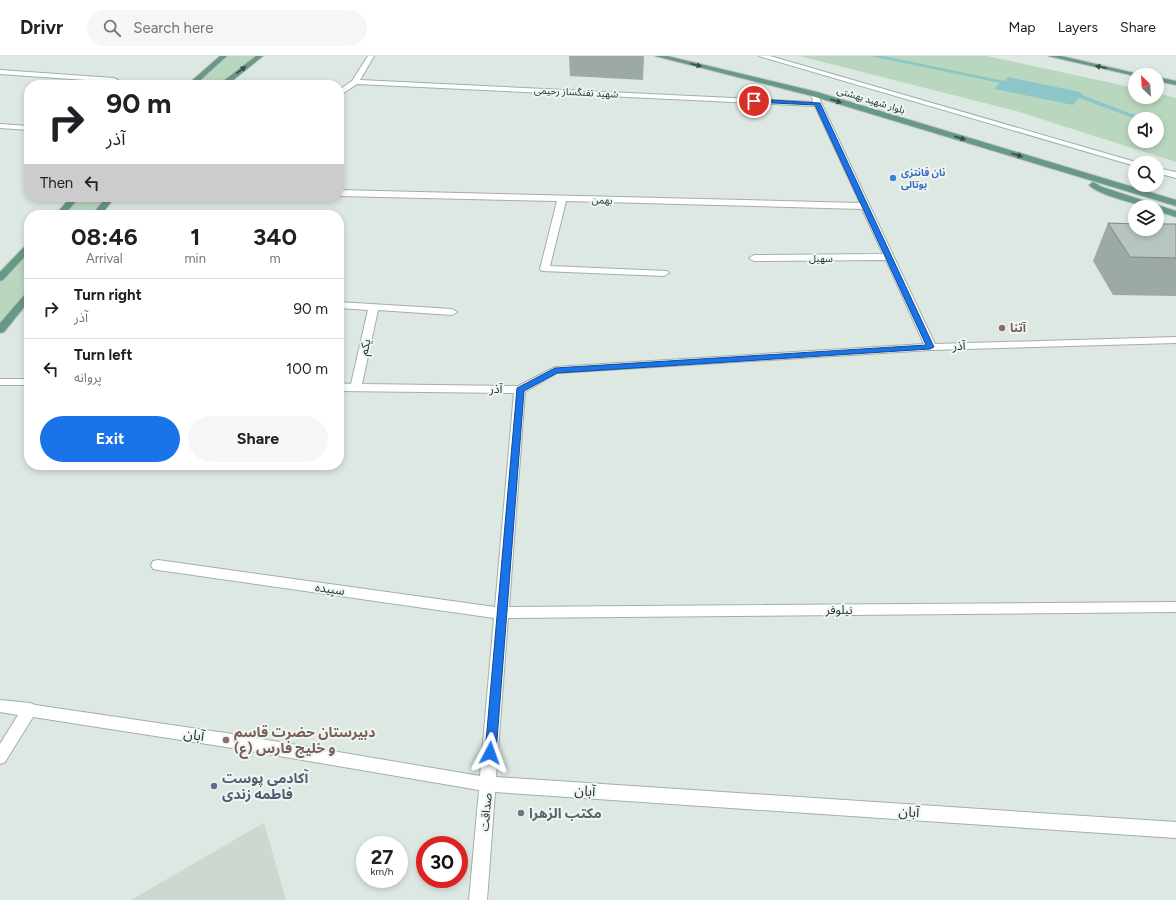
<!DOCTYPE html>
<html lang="en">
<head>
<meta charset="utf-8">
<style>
  :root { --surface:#fff; --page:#f6f6f6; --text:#202124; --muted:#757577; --line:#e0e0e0; --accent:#1a73e8 }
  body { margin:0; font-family:Figtree,"Noto Sans Arabic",sans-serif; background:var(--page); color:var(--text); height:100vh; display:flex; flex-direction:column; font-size:15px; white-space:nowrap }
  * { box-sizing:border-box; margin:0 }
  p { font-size:13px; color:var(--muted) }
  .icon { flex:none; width:22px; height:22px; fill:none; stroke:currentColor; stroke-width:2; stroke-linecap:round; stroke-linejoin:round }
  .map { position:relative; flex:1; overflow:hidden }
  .side { position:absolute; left:24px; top:154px; width:320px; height:260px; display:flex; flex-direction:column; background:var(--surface); border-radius:16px; box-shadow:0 2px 6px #0003 }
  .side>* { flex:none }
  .top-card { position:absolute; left:24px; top:24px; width:320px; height:122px; border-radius:16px; box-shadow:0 2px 6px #0003; background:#fff; color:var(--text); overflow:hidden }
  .needle { width:26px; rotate:335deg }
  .tools { position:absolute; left:1128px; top:12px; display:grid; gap:8px }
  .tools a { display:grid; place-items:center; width:36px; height:36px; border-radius:50%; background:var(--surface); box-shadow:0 2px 6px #0003; font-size:20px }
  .speed { position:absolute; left:356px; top:780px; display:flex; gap:8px; font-size:20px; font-weight:700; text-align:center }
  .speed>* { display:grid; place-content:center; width:52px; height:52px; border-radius:50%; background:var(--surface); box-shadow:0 2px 6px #0003; line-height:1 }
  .speed small { font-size:10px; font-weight:400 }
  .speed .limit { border:6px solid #d22; background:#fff; color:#111 }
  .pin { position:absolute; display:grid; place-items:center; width:34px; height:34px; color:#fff; margin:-17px; border:2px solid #fff; border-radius:50%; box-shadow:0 1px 4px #0007 }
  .me { position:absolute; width:44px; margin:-22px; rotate:4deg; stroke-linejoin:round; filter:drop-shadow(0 0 3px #0008) }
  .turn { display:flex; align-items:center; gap:14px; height:84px; padding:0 16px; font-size:18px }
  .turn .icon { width:52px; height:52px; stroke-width:2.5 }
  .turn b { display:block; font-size:28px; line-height:34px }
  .then { display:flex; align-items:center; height:38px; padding:0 16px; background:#0003; gap:8px; font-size:15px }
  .eta { display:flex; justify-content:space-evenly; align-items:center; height:68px; text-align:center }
  .eta b { font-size:24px; font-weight:700; line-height:28px }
  .action { display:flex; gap:8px; margin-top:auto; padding:8px 16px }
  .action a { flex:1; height:46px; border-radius:24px; background:var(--accent); color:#fff; font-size:16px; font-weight:700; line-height:46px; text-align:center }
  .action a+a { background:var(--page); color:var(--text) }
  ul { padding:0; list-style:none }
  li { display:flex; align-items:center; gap:12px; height:60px; padding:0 16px; border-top:1px solid var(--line) }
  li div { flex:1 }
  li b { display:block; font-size:15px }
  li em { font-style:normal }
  header { display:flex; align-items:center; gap:24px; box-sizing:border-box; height:56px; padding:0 20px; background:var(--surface); border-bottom:1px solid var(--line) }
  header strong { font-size:19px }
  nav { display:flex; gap:22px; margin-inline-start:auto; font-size:14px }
  .search { width:280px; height:36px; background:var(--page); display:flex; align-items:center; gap:10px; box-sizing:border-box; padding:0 14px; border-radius:22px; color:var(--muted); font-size:15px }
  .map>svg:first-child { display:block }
</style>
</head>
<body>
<header>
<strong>Drivr</strong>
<div class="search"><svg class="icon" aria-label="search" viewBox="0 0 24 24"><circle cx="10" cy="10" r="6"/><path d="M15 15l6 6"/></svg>Search here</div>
<nav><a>Map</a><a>Layers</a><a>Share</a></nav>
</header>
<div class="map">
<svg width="1176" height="844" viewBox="0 0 1176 844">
  <rect width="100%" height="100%" fill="#dee8e3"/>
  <path fill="#cdd8d1" d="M264 767 286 844H131L246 777Z"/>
  <path fill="#b9d7be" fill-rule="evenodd" d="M224 0H260L222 29H191Z
    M799 0H987L1135 32V41H1157V37L1176 42V106L1016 55ZM1135 63H1157V85H1135Z
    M76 141H114L99 159H59Z
    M29 191V240L0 274V222Z"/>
  <path fill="#8cc6c8" d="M870 0H884L1004 25 1008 21 1080 36 1083 38 1082 39 1145 63H1136L1079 42 1073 49 994 33 1000 27Z"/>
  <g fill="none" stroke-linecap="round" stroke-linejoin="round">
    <defs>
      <path id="minor" d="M368 0H374L360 24 813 46 812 40H818L935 288 1176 281V287L931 294 557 317 525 336 509 551 1176 546V556L508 562 496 721 1176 766V782L495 736 487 844H469L479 734 226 691 33 661 5 706 0 708V688L18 659 0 656V644L30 647 35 649 226 677 480 720 494 562 158 514 153 513 151 509 153 505 158 504 495 551 514 337 339 335V327L351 328 368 254 339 252V246L452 253 457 256 452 259 378 254 362 328 518 330 555 311 924 288 886 204 754 205 749 202 754 199 883 198 862 153 566 145 550 210 667 215 669 217 664 220 542 215 540 213 557 145 339 140V134L860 147 815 50 357 28 339 40V34L352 25Z
        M759 0H770L1139 107H1135V109H1132Z
        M0 14 114 22 118 24 114 26 0 18Z
        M0 68 29 70V74L0 72Z
        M1157 112 1176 116V122L1157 117Z
        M0 323H29V329H0Z"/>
      <path id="major" d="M220 0H227L195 29H187Z
        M256 0H263L227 29H218Z
        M655 0H667L817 36 1176 144V150L812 40Z
        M1048 0H1061L1143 19 1135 20Z
        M1157 21 1176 25V29L1157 25Z
        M1093 126 1102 131 1176 155V161L1157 155V151C1143 151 1098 139 1089 129Z
        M71 141H80L64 159H55Z
        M106 141H115L101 159H92Z
        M29 188V196L3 224 0 225V216L26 189Z
        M29 236V245L4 276 0 277V267L26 237Z"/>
    </defs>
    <use href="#minor" stroke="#a2afa9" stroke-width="2"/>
    <use href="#major" stroke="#bdc3c0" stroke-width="2"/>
    <use href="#minor" fill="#fff" fill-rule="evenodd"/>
    <use href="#major" fill="#689986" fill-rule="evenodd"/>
  </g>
  <path fill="#9da9a3" d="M569 0H644L643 24 570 20Z
    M1108 167 1176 168V240L1113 239 1093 205Z"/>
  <path fill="#b7c5be" stroke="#808a85" d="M1108 167 1135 168V173H1157V168H1176V202L1130 201Z"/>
  <defs><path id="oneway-solid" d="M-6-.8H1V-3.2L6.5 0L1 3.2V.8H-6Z"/></defs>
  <g fill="#344f44">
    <use href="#oneway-solid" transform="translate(696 9) rotate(14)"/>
    <use href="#oneway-solid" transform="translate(1101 11) rotate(-168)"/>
    <use href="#oneway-solid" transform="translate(241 14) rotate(-37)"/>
    <use href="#oneway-solid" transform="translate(836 45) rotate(17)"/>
    <use href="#oneway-solid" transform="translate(960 82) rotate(17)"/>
    <use href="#oneway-solid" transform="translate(1017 99) rotate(17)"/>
  </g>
  <path fill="#1a73e8" stroke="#114b97" d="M754 43 820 47 934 291 930 293 557 317 524 335 496 697 495 701 490 702 486 701 485 697 517 332 555 312 926 289 815 49 752 46Z"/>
  <circle fill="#3f7fe0" stroke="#eef5f1" stroke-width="1.5" cx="893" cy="122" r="4"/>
  <g fill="#8d6e63" stroke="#eef5f1" stroke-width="1.5">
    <circle cx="1002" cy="272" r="4"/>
    <circle cx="226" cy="684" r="4"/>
  </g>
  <circle fill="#5c6f8a" stroke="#eef5f1" stroke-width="1.5" cx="214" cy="730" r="4"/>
  <circle fill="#6b7280" stroke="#eef5f1" stroke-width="1.5" cx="521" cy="757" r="4"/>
  <g text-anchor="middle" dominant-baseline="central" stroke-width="4" stroke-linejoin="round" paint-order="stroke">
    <g font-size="10" fill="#22362e" stroke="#eef5f1">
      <text transform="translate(576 36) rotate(3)">شهید تفنگساز رحیمی</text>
      <text transform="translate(871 44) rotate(17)">بلوار شهید بهشتی</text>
      <text transform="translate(602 144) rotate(1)">بهمن</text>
      <text x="821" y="202">سهیل</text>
    </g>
    <g font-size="10" font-weight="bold" fill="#366cbe" stroke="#eef5f1" text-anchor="start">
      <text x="901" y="116">نان فانتزی<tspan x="901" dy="12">بوتالی</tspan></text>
    </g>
    <g font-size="12" font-weight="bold" fill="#785e54" stroke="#eef5f1" text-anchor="start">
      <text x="1010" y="272">آتنا</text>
    </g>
    <g font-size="12" fill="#22362e" stroke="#eef5f1">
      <text transform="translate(959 290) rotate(-2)">آذر</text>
      <text transform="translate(365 291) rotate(-77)">یکم</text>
      <text transform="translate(496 333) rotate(1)">آذر</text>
      <text transform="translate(330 533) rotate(8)">سپیده</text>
      <text x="839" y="554">نیلوفر</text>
      <text transform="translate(486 756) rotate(-85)">صداقت</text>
    </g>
    <g font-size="14" font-weight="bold" fill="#785e54" stroke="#eef5f1" text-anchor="start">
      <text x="234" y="676">دبیرستان حضرت قاسم<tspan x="234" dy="16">(ع) و خلیج فارس</tspan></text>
    </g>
    <g font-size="14" fill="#22362e" stroke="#eef5f1">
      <text transform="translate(194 679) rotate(9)">آبان</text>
      <text transform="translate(585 735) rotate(4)">آبان</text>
      <text transform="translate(909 756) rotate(4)">آبان</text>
    </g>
    <g font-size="14" font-weight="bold" fill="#4e5e75" stroke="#eef5f1" text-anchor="start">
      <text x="222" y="722">آکادمی پوست<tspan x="222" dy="16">فاطمه زندی</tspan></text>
    </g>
    <g font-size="14" font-weight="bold" fill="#5b616d" stroke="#eef5f1" text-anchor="start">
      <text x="529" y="757">مکتب الزهرا</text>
    </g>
  </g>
</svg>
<div class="tools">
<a><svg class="needle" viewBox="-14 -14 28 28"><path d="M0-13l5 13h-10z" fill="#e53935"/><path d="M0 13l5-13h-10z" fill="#757577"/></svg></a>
<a><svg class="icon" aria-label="sound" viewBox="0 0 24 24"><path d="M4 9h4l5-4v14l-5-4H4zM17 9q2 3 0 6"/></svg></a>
<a><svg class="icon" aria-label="search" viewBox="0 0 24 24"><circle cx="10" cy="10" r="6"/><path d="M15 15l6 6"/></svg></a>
<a><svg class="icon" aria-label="layers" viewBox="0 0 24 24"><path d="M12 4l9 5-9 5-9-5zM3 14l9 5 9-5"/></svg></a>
</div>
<div class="speed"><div>27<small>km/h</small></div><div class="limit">30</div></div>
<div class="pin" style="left:754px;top:45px;background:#d93025"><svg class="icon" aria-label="arrive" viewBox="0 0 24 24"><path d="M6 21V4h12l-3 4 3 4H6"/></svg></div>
<svg class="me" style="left:490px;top:697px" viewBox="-20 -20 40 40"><path d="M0-17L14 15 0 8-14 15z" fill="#1a73e8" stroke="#fff" stroke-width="4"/></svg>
<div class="top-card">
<div class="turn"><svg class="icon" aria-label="right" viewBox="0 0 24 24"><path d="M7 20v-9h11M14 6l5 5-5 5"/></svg><div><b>90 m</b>آذر</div></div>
<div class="then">Then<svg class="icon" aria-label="left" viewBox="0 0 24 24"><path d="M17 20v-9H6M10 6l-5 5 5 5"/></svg></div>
</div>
<section class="side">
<div class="eta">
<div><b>08:46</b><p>Arrival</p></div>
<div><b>1</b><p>min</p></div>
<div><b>340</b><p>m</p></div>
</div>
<ul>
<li><svg class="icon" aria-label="right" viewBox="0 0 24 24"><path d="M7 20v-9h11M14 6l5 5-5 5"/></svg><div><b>Turn right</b><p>آذر</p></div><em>90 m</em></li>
<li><svg class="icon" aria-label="left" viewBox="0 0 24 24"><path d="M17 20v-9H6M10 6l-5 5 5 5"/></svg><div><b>Turn left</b><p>پروانه</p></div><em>100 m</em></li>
</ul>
<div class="action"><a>Exit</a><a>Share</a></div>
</section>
</div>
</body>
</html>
